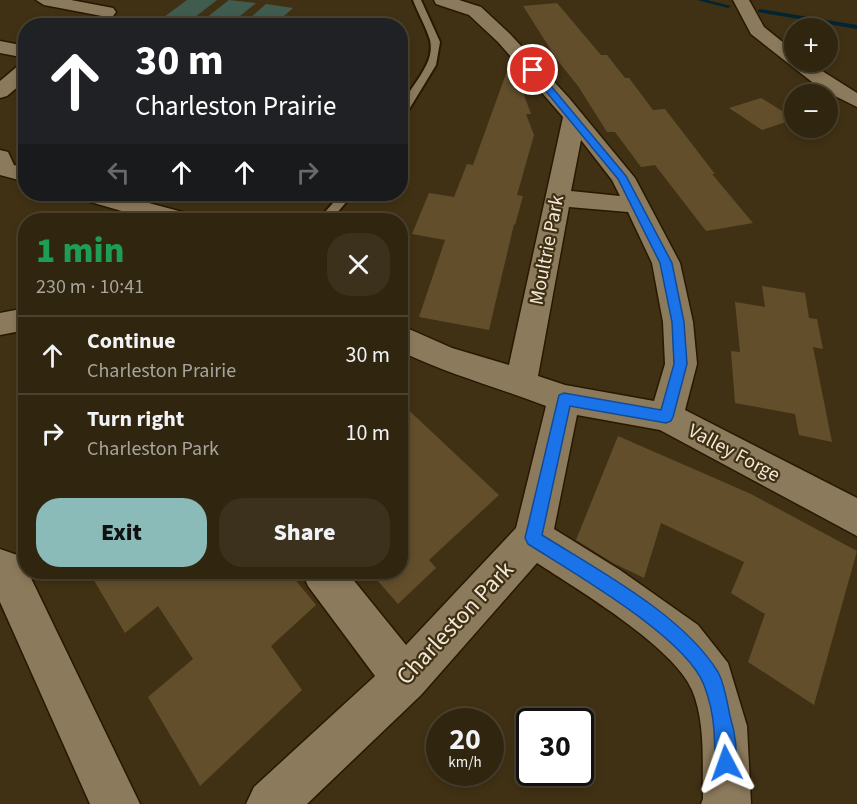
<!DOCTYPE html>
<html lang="en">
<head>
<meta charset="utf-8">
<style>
  :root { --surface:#30250f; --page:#3c311d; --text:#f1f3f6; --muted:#a8a59e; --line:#4b422f; --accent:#8bbbb9 }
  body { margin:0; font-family:"Source Sans 3",sans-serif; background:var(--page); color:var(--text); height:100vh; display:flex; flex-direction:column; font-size:22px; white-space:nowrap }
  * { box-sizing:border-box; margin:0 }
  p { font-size:20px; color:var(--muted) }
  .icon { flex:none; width:33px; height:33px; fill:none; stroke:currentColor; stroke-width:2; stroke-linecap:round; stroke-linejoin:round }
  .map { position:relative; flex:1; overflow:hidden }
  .details { position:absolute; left:18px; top:213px; width:390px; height:366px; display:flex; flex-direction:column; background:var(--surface); border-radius:24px; box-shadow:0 3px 9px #0003,0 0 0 2px var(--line) }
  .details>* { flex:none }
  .banner { position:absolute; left:18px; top:18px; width:390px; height:183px; border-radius:24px; box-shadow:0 3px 9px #0003,0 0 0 2px var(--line); background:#202124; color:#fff; overflow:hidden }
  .tools { position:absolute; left:784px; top:18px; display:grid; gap:12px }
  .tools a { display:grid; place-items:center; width:54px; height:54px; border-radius:50%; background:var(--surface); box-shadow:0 3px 9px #0003,0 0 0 2px var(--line); font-size:30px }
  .speed { position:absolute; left:426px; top:708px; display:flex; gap:12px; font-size:30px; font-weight:700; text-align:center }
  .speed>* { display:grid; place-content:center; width:78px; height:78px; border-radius:50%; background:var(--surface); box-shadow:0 3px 9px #0003,0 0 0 2px var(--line); line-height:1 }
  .speed small { font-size:15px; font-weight:400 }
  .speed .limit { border:3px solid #111; border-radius:9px; background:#fff; color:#111 }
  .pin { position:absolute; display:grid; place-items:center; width:51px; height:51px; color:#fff; margin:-26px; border:3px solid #fff; border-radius:50%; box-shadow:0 2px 6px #0007 }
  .me { position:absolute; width:66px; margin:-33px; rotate:356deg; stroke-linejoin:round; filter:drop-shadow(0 0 4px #0008) }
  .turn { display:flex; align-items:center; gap:21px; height:126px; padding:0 18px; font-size:27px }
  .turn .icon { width:78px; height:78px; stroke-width:2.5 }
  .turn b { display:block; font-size:42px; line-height:51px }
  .lanes { display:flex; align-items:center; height:57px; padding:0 18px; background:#0003; justify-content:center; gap:30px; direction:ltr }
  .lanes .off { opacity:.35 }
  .round { display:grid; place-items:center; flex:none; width:63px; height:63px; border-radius:24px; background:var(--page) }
  .overview { display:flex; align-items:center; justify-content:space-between; height:102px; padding:0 18px }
  h1 { font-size:36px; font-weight:800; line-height:45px; color:#1e9e55 }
  .cta { display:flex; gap:12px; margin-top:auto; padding:12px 18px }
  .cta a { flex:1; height:69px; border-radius:24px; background:var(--accent); color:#111; font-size:24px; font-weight:800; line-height:69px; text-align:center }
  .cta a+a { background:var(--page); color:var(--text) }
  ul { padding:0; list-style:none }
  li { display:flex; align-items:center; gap:18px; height:78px; padding:0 18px; border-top:2px solid var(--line) }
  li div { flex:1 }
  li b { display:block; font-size:22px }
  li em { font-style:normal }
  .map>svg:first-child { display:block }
</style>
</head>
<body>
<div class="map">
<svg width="857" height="804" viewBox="0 0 857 804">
  <rect width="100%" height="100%" fill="#403114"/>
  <path fill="#405c4f" d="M187 0H217L186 24 160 20Z
    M229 0 256 3 229 25H197Z
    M266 4 293 8 274 25H242Z"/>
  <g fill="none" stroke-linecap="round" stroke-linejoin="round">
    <path fill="#032432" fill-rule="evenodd" d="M697 0H707L731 6 728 8Z
      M760 9 857 25V29L758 12V10Z"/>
  </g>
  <path fill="#624e2b" d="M557 3 601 55H607L625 78H629L653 110 665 109 715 174H712L753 223 706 231 655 165 641 167 615 132H607L578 86 558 61 523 6Z
    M511 60 531 114H526L534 135 517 195 523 196 515 225 514 224 489 330 419 317 445 240 412 234 429 193 454 197 467 164 473 165Z
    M761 98 795 119 762 130 729 108Z
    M762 286 805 293 809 318 817 319 823 349 813 347 832 442 799 435 795 414 735 403 731 351 740 352 735 302 765 307Z
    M400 402 499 495 429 560 436 568 398 604 370 572H400Z
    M618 436 751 494 857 551 814 705 748 662 765 614 731 593 744 562 661 523 644 578 613 563 576 540Z
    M89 572H289L316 605 271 646 302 690 200 786 148 697 193 659 158 606 125 633Z"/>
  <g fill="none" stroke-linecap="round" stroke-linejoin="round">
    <defs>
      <path id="service" d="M413 0H421L440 42 436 65 405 116 400 119C400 91 437 69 430 40 426 27 418 13 413 0Z
        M341 194H353L331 220H318Z"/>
      <path id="minor" d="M36 0H71L113 8 116 12 113 16 107 17 44 5Z
        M434 0H459L481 7 510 34 569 98 635 178 680 263 693 322 697 364 685 410 857 498V536L660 430 577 415 554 529 620 570 698 625 728 663 747 726 751 804H701L703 799C702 764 706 723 692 690 674 647 577 589 537 563L421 695 307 804H246L254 787 375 676 308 586 302 572H347L406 645 516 528 546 406C497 387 447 374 400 351V325L452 348 509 365 563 117 498 42 469 15 436 4ZM581 140 612 180 620 196 571 191ZM569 207 628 212 652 263 663 322 665 364 654 401 565 385 538 376Z
        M733 0H749L764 27 795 52V62H808L857 93V107L821 89 751 34Z
        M0 41 26 46V58L0 53Z
        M26 63V80L7 96 0 98V81L19 65Z
        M0 150 8 152 14 165 26 168V182L0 175Z
        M77 194H115L190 214 194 220H153L80 199Z
        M26 308V330L0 335V313Z
        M0 549 20 556 26 572H28L140 804H90L0 602Z"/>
    </defs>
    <use href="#service" stroke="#271800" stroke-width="4"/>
    <use href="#minor" stroke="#271800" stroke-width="3"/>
    <use href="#service" fill="#8c7a5c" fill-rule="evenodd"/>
    <use href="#minor" fill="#8c7a5c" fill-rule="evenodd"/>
  </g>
  <path fill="#1a73e8" stroke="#114b97" stroke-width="1.5" d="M530 68H536L626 176 672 263 684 322 687 364 673 417 671 421 666 423 570 406 542 535C598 570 683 615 718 672 725 685 727 702 730 716 735 732 739 755 733 770L726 773 719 770C714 758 715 743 714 730 713 716 709 698 704 685 686 637 572 572 528 544L525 538 559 395 564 393 661 410 674 364 672 322 660 263 618 179 530 72Z"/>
  <g text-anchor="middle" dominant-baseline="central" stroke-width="4.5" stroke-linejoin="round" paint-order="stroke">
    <g font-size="20" fill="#f3e9d9" stroke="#403114">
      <text transform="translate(547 250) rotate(-79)">Moultrie Park</text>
      <text transform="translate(734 453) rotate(28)">Valley Forge</text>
    </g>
    <g font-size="24" fill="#f3e9d9" stroke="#403114">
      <text transform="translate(455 623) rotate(-47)">Charleston Park</text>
    </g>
  </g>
</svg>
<div class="tools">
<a>+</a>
<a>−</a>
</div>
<div class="speed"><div>20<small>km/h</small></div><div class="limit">30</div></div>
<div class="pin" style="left:533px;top:70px;background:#d93025"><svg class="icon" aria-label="arrive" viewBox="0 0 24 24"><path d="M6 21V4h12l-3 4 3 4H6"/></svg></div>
<svg class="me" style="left:726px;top:763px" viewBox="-20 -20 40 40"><path d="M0-17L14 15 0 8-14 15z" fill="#1a73e8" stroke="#fff" stroke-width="4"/></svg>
<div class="banner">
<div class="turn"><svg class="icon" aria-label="ahead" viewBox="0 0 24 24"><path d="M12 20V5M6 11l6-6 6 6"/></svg><div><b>30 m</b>Charleston Prairie</div></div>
<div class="lanes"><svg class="icon off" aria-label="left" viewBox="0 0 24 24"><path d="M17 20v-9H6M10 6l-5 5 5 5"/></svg><svg class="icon" aria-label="ahead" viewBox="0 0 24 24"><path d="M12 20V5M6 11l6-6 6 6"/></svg><svg class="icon" aria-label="ahead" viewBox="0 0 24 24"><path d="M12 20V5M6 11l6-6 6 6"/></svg><svg class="icon off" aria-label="right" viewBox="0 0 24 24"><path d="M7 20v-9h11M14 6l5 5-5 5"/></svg></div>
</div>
<section class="details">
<div class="overview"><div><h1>1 min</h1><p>230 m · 10:41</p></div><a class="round"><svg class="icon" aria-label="close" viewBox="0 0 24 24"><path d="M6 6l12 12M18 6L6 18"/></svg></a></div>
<ul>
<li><svg class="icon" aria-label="ahead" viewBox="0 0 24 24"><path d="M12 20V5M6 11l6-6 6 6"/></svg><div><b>Continue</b><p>Charleston Prairie</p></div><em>30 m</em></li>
<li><svg class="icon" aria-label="right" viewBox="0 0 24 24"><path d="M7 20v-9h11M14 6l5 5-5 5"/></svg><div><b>Turn right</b><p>Charleston Park</p></div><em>10 m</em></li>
</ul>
<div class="cta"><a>Exit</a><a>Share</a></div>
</section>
</div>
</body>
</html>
